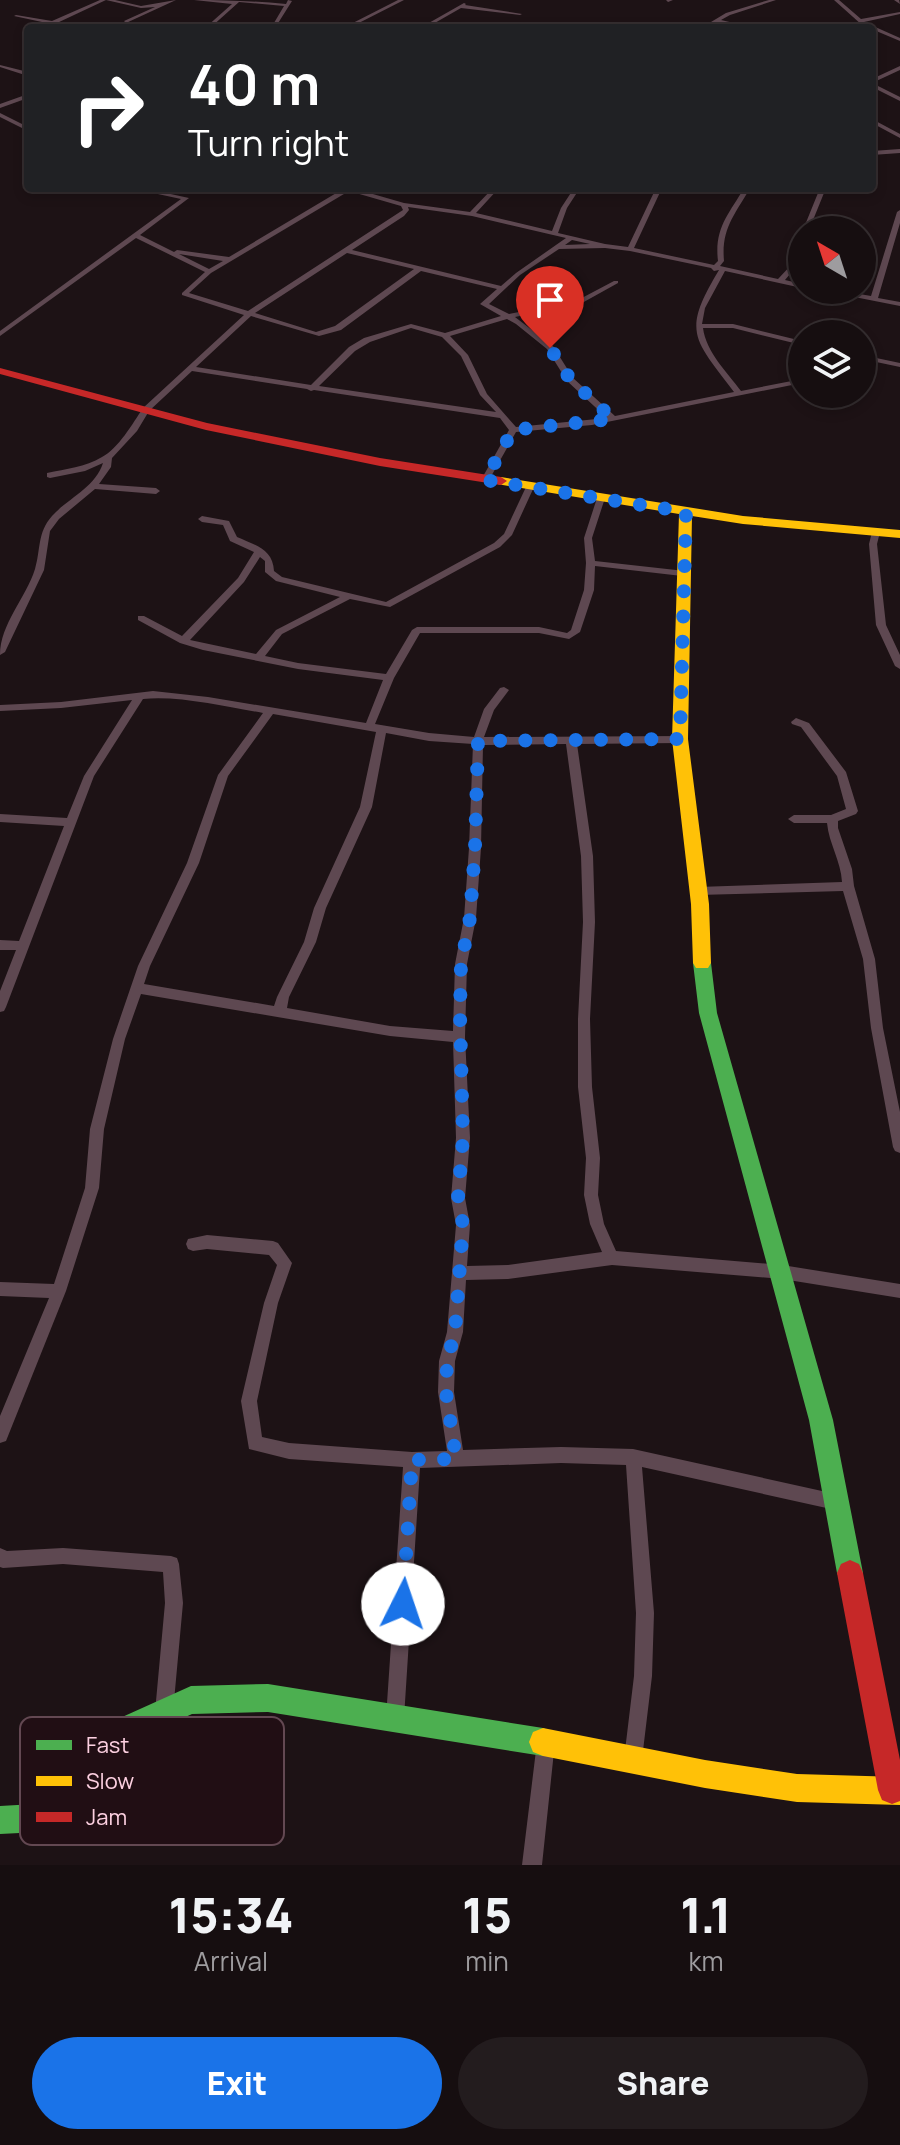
<!DOCTYPE html>
<html lang="en">
<head>
<meta charset="utf-8">
<style>
  :root { --surface:#160e10; --page:#231c1e; --text:#f1f3f6; --muted:#9e9c9f; --line:#352e30; --accent:#1a73e8 }
  body { margin:0; font-family:Manrope,sans-serif; background:var(--page); color:var(--text); height:100vh; display:flex; flex-direction:column; font-size:30px; white-space:nowrap }
  * { box-sizing:border-box; margin:0 }
  p { font-size:26px; color:var(--muted) }
  .icon { flex:none; width:44px; height:44px; fill:none; stroke:currentColor; stroke-width:2; stroke-linecap:round; stroke-linejoin:round }
  .map { position:relative; height:1865px; overflow:hidden }
  .panel { display:flex; flex-direction:column; background:var(--surface); flex:1 }
  .panel>* { flex:none }
  .hud { position:absolute; left:24px; top:24px; width:852px; height:168px; border-radius:8px; box-shadow:0 4px 12px #0003,0 0 0 2px var(--line); background:#202124; color:#fff; overflow:hidden }
  .needle { width:52px; rotate:321deg }
  .fabs { position:absolute; left:788px; top:216px; display:grid; gap:16px }
  .fabs a { display:grid; place-items:center; width:88px; height:88px; border-radius:50%; background:var(--surface); box-shadow:0 4px 12px #0003,0 0 0 2px var(--line); font-size:40px }
  .pin { position:absolute; display:grid; place-items:center; width:68px; height:68px; color:#fff; margin:-82px -34px; border-radius:50% 50% 50% 0; rotate:-45deg; box-shadow:0 0 8px #0007 }
  .pin .icon { rotate:45deg }
  .me { position:absolute; width:88px; margin:-44px; rotate:4deg; stroke-linejoin:round; filter:drop-shadow(0 0 6px #0008) }
  .turn { display:flex; align-items:center; gap:28px; height:168px; padding:0 32px; font-size:36px }
  .turn .icon { width:104px; height:104px; stroke-width:2.5 }
  .turn b { display:block; font-size:56px; line-height:68px }
  .eta { display:flex; justify-content:space-evenly; align-items:center; height:136px; text-align:center }
  .eta b { font-size:48px; font-weight:800; line-height:56px }
  .button { display:flex; gap:16px; margin-top:auto; padding:16px 32px }
  .button a { flex:1; height:92px; border-radius:48px; background:var(--accent); color:#fff; font-size:32px; font-weight:800; line-height:92px; text-align:center }
  .button a+a { background:var(--page); color:var(--text) }
  .map>svg:first-child { display:block }
</style>
</head>
<body>
<div class="map">
<svg width="900" height="1865" viewBox="0 0 900 1865">
  <rect width="100%" height="100%" fill="#1d1215"/>
  <g fill="none" stroke-linecap="round" stroke-linejoin="round">
    <path fill="#5e4851" fill-rule="evenodd" d="M100 0H115L141 6 176 0 126 23 124 21 155 7 141 8 106 0 57 23 80 28H70L14 16 16 15 52 21Z
      M194 0C225 0 255 1 286 4L288 0 292 1 275 28H271L284 6 239 2 210 28H205L232 4Z
      M398 0H404L349 28H343Z
      M666 0H673L668 2Z
      M769 0H776L730 15 721 20 755 28H746L718 22 707 28H701L726 13Z
      M834 0H839L861 19 900 12V14L864 22 900 38V41L862 25Z
      M894 0H899L900 4Z
      M464 3 466 4 465 5 522 14 520 15 461 8 426 28H420Z
      M0 65 28 72V76L0 67Z
      M900 66V70L872 83V79Z
      M872 83 900 97V101L872 87Z
      M28 94V98L0 108V104Z
      M0 113 28 127V131L0 117Z
      M872 119 900 134V138L872 123Z
      M900 149V153L872 155V151Z
      M130 188H143L189 198 140 235 174 252 177 250 229 257 343 189 342 188H352L404 203 470 212 493 188H499L476 213 552 231 561 208 574 188H580L567 208 558 233 605 244 628 247 656 188H662L634 248 714 265 718 261C714 228 729 214 744 188H750C735 215 721 228 724 261L720 266 778 279 793 263 799 240 802 238C802 260 799 264 785 280L802 284V288L725 271 705 308 702 324H733L802 341V345L733 328H703C706 352 727 372 741 391L802 379V383L592 425 516 432 489 480 485 483 481 480 509 430 500 418 314 390 311 391 307 389 192 371 149 411 137 431 112 458 111 467 99 484 156 488 160 491 156 494 95 489 59 519 50 531 44 570 5 652 0 655C0 624 26 598 35 569 41 549 37 533 52 516 68 498 95 488 103 463L85 471 50 478 47 477V473C66 469 85 467 102 457 118 449 133 423 143 408L244 315 182 295V293L205 272 136 238 0 336V331L181 199ZM349 191 401 206 403 210 248 311 189 293 211 273ZM408 207 472 216 566 238 516 273 501 286 352 250 404 216 409 210ZM572 240 590 244 565 245ZM605 248 630 251 711 268 714 271 719 270C681 333 694 338 734 392L615 416 573 378 553 346 515 317 582 303 618 283V281H614L578 300 509 314 489 304 520 275 559 249ZM347 253 414 269 335 326 316 332 255 313ZM179 254 223 261 209 269ZM421 271 497 289 480 304 501 316 445 333 411 324 364 338 349 347 311 385 196 367 251 316 319 336 341 330ZM507 319 516 324 547 349 567 381 607 418 516 427 487 394 468 355 450 336ZM411 328 442 337 461 356 480 395 496 412 319 386 355 351 370 342Z
      M820 188H826L809 230H803Z
      M900 210V223L878 298 900 302V306L824 291 823 290H837L871 296 897 212Z
      M862 355 900 363V367L862 359Z
      M530 484 534 487 512 535 500 547 390 607 350 599 282 634 265 656 298 663 386 674 412 630 417 627H539L567 633 571 630 584 590 586 563 584 538 597 498 601 495 605 498 592 538 595 561 685 571 687 573 682 576 595 566 594 590 580 632 569 639 539 633H420L394 678 375 724 429 733 474 737 484 709 500 688 504 687 509 690 494 710 484 737 684 736 685 739 680 743 577 744 593 856 595 922 590 1019 592 1087 600 1158 598 1195 604 1224 616 1251 782 1265 900 1284V1298L782 1279 612 1265 508 1279 466 1280 463 1332 455 1361 454 1392 463 1450 561 1447 633 1449 840 1495 846 1497 848 1503 846 1509 840 1511 642 1467 654 1613 652 1676 642 1759 640 1766 633 1768 626 1766 624 1759 634 1676 636 1613 626 1465 561 1463 420 1468 404 1718 401 1724 395 1727 389 1724 386 1718 403 1467 289 1459 249 1449 241 1401 264 1303 277 1265 269 1255 207 1249 193 1251 188 1249 186 1244 188 1239 207 1235 273 1241 278 1243 292 1263 278 1303 257 1401 262 1437 289 1443 412 1452 447 1451 438 1392 439 1361 447 1332 456 1225 451 1198 456 1138 453 1042 390 1036 141 994 125 1039 104 1129 99 1188 66 1291 6 1441 0 1443V1416L49 1298 0 1296V1282L54 1284 85 1188 90 1129 113 1039 138 966 187 863 218 775 263 713C229 707 177 695 143 699L94 776 6 1007 4 1011 0 1012V991L16 950H0V940L19 941 64 826 0 822V814L67 818 84 776 132 700 61 708 0 711V705L61 702 153 691 208 697 366 723 383 680 298 669 203 650 180 643 138 620V616H144L182 636 238 578 254 552 230 541 223 525 202 522 198 519 202 516 229 521 237 537C255 545 273 549 274 571L282 577 386 602 494 543 504 534 526 487ZM260 557 265 561V572L276 581 340 597 276 630 256 654 190 640 244 582ZM273 714 376 732 360 807 314 908 304 942 277 997 274 1006 144 984 150 966 199 863 228 776ZM386 733 429 741 473 744 469 848 464 918 455 964 453 1031 390 1026 287 1008 289 997 316 942 326 908 372 807ZM566 744 581 856 583 922 578 1019V1087L586 1158 584 1195 590 1224 602 1252 508 1265 467 1266 470 1225 465 1198 470 1138 465 1037 467 964 476 918 481 848 483 745Z
      M876 529 880 532 877 544 886 625 900 655V669L895 666 876 625 869 544 872 532Z
      M796 718 809 723 846 772 858 811 856 814 838 821V828L852 869 854 886 875 959 883 1028 900 1112V1153L895 1151 893 1147 871 1028 863 959 843 891 698 895 692 891 698 887 842 882C841 861 829 844 827 823H794L788 819 794 815H831L846 809 837 776 801 727 792 724 791 722Z
      M0 1548 7 1551 63 1548 171 1556 177 1558 179 1564 183 1603 173 1712 170 1718 164 1721 158 1718 155 1712 165 1603 163 1572 63 1564 3 1568 0 1567Z
      M546 1733 553 1735 555 1742 542 1865H522L537 1742 539 1735Z"/>
    <path fill="#4caf50" fill-rule="evenodd" d="M702 956 708 958 711 963 717 1013 833 1420 863 1573 859 1582 850 1586 841 1582 837 1573 809 1420 699 1013 693 963 696 958Z
      M268 1684 543 1728 553 1732 557 1742 553 1752 543 1756 268 1712 192 1714 140 1738 69 1827 59 1831 0 1834V1806L52 1803 120 1718 191 1686Z"/>
    <path fill="#ffc107" fill-rule="evenodd" d="M501 477 743 516 900 530V538L743 524 692 516 688 739 709 904 711 963 708 968H696L693 963 691 904 672 739 679 514 497 484 495 481Z
      M543 1728 705 1760 797 1774 900 1777V1805L797 1802 705 1788 543 1756 533 1752 529 1742 533 1732Z"/>
    <path fill="#c62828" fill-rule="evenodd" d="M0 368 207 423 380 458 501 477 507 481 501 485 380 466 206 430 0 374Z
      M850 1560 859 1564 863 1573 900 1760V1801L892 1804 882 1800 878 1790 837 1573 841 1564Z"/>
  </g>
  <g fill="none" stroke-linecap="round" stroke-linejoin="round">
    <path stroke="#1a73e8" stroke-width="14" stroke-dasharray="0 25.2" d="M403 1604 412 1460 456 1459 446 1392 447 1361 455 1332 463 1225 458 1198 463 1138 460 1013 461 964 470 918 475 848 478 741 680 739 686 512 485 480 513 430 613 419 570 379 550 348"/>
  </g>
  <rect x="20" y="1717" width="264" height="128" rx="12" fill="#210e14" stroke="#634852" stroke-width="2"/>
  <rect x="36" y="1740" width="36" height="10" fill="#4caf50"/>
  <rect x="36" y="1776" width="36" height="10" fill="#ffc107"/>
  <rect x="36" y="1812" width="36" height="10" fill="#c62828"/>
  <g font-size="22" fill="#fdd0e1">
    <text x="86" y="1753">Fast</text>
    <text x="86" y="1789">Slow</text>
    <text x="86" y="1825">Jam</text>
  </g>
</svg>
<div class="fabs">
<a><svg class="needle" viewBox="-14 -14 28 28"><path d="M0-13l5 13h-10z" fill="#e53935"/><path d="M0 13l5-13h-10z" fill="#9e9c9f"/></svg></a>
<a><svg class="icon" aria-label="layers" viewBox="0 0 24 24"><path d="M12 4l9 5-9 5-9-5zM3 14l9 5 9-5"/></svg></a>
</div>
<div class="pin" style="left:550px;top:348px;background:#d93025"><svg class="icon" aria-label="arrive" viewBox="0 0 24 24"><path d="M6 21V4h12l-3 4 3 4H6"/></svg></div>
<svg class="me" style="left:403px;top:1604px" viewBox="-20 -20 40 40"><circle r="19" fill="#fff"/><path d="M0-13L10 11 0 6-10 11z" fill="#1a73e8"/></svg>
<div class="hud">
<div class="turn"><svg class="icon" aria-label="right" viewBox="0 0 24 24"><path d="M7 20v-9h11M14 6l5 5-5 5"/></svg><div><b>40 m</b>Turn right</div></div>
</div>
</div>
<section class="panel">
<div class="eta">
<div><b>15:34</b><p>Arrival</p></div>
<div><b>15</b><p>min</p></div>
<div><b>1.1</b><p>km</p></div>
</div>
<div class="button"><a>Exit</a><a>Share</a></div>
</section>
</body>
</html>
